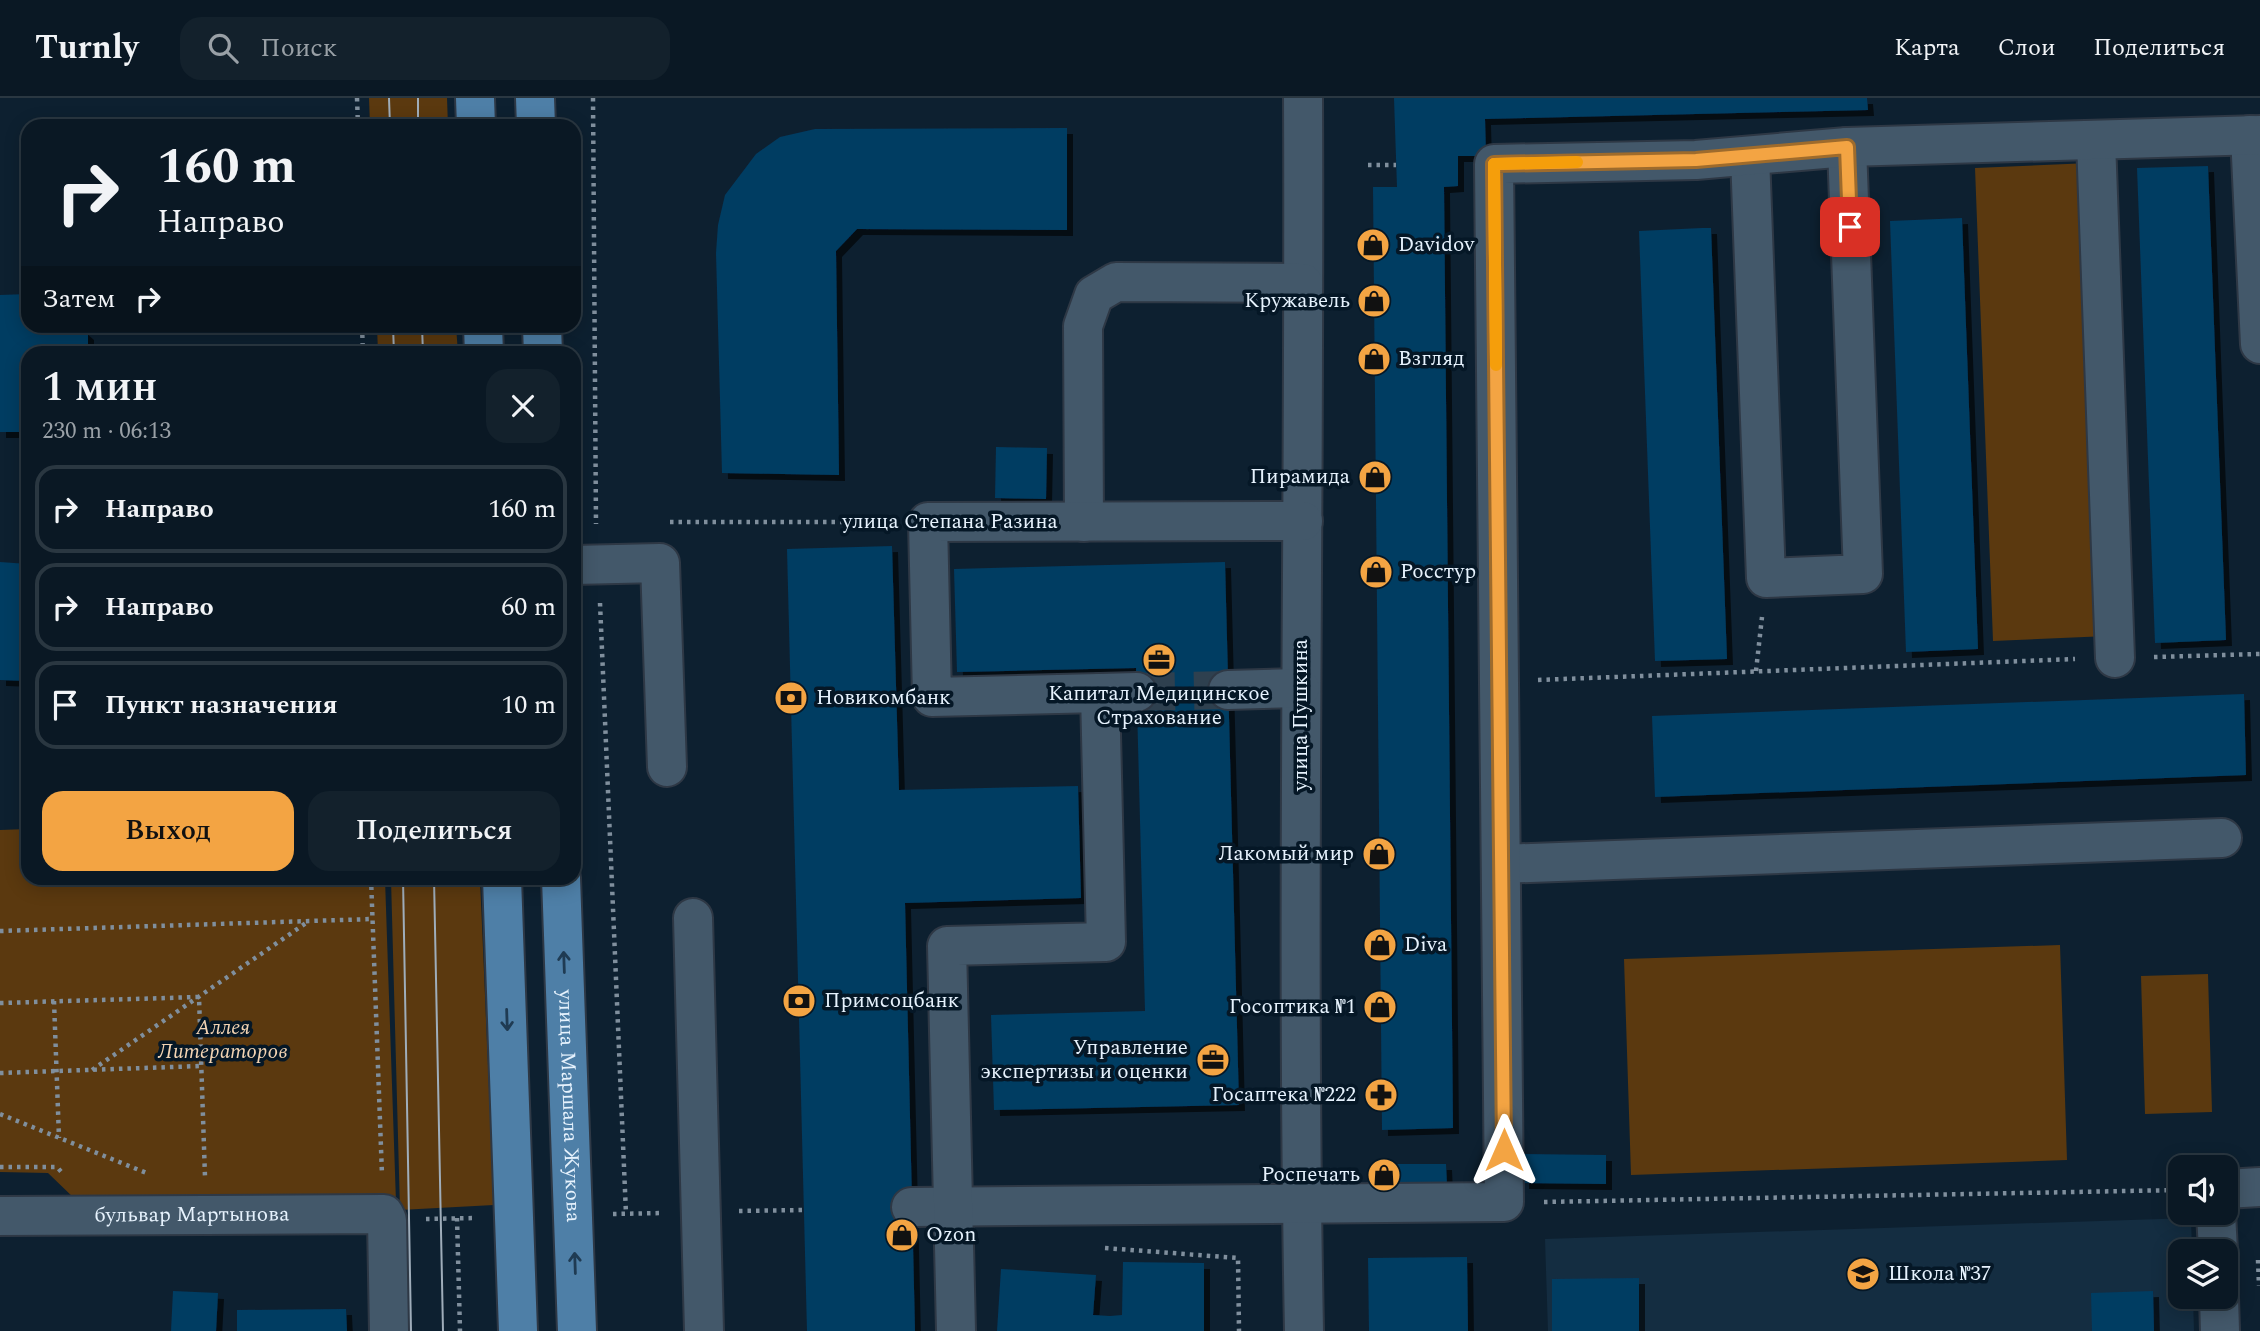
<!DOCTYPE html>
<html lang="ru">
<head>
<meta charset="utf-8">
<style>
  :root { --surface:#0a1824; --page:#13212c; --text:#f1f3f6; --muted:#99a0a6; --line:#2a3741; --accent:#f3a443 }
  body { margin:0; font-family:Spectral,serif; background:var(--page); color:var(--text); height:100vh; display:flex; flex-direction:column; font-size:26px; white-space:nowrap }
  * { box-sizing:border-box; margin:0 }
  p { font-size:23px; color:var(--muted) }
  .icon { flex:none; width:38px; height:38px; fill:none; stroke:currentColor; stroke-width:2; stroke-linecap:round; stroke-linejoin:round }
  .map { position:relative; flex:1; overflow:hidden }
  .side { position:absolute; left:21px; top:248px; width:560px; height:539px; display:flex; flex-direction:column; background:var(--surface); border-radius:21px; box-shadow:0 4px 18px #0003,0 0 0 2px var(--line) }
  .side>* { flex:none }
  .hud { position:absolute; left:21px; top:21px; width:560px; height:214px; border-radius:21px; box-shadow:0 4px 18px #0003,0 0 0 2px var(--line); background:#0a1824; color:var(--text); overflow:hidden }
  .controls { position:absolute; left:2168px; top:1057px; display:grid; gap:14px }
  .controls a { display:grid; place-items:center; width:70px; height:70px; border-radius:14px; background:var(--surface); box-shadow:0 4px 18px #0003,0 0 0 2px var(--line); font-size:35px }
  .pin { position:absolute; display:grid; place-items:center; width:60px; height:60px; color:#fff; margin:-30px; border-radius:14px; box-shadow:0 4px 10px #0006 }
  .me { position:absolute; width:77px; margin:-38px; rotate:0deg; stroke-linejoin:round; filter:drop-shadow(0 0 5px #0008) }
  .turn { display:flex; align-items:center; gap:24px; height:147px; padding:0 21px; font-size:32px }
  .turn .icon { width:91px; height:91px; stroke-width:2.5 }
  .turn b { display:block; font-size:49px; line-height:60px }
  .then { display:flex; align-items:center; height:66px; padding:0 21px; background:#0003; gap:14px; font-size:26px }
  .round { display:grid; place-items:center; flex:none; width:74px; height:74px; border-radius:21px; background:var(--page) }
  .head { display:flex; align-items:center; justify-content:space-between; height:119px; padding:0 21px }
  h1 { font-size:42px; font-weight:600; line-height:52px }
  .cta { display:flex; gap:14px; margin-top:auto; padding:14px 21px }
  .cta a { flex:1; height:80px; border-radius:21px; background:var(--accent); color:#111; font-size:28px; font-weight:600; line-height:80px; text-align:center }
  .cta a+a { background:var(--page); color:var(--text) }
  ul { padding:0; list-style:none }
  li { display:flex; align-items:center; gap:21px; height:88px; margin:0 14px 10px; padding:0 7px; border:4px solid var(--line); border-radius:21px }
  li div { flex:1 }
  li b { display:block; font-size:26px }
  li em { font-style:normal }
  header { display:flex; align-items:center; gap:42px; box-sizing:border-box; height:98px; padding:0 35px; background:var(--surface); border-bottom:2px solid var(--line) }
  header strong { font-size:33px }
  nav { display:flex; gap:38px; margin-inline-start:auto; font-size:24px }
  .search { width:490px; height:63px; background:var(--page); display:flex; align-items:center; gap:18px; box-sizing:border-box; padding:0 24px; border-radius:21px; color:var(--muted); font-size:26px }
  .map>svg:first-child { display:block }
</style>
</head>
<body>
<header>
<strong>Turnly</strong>
<div class="search"><svg class="icon" aria-label="search" viewBox="0 0 24 24"><circle cx="10" cy="10" r="6"/><path d="M15 15l6 6"/></svg>Поиск</div>
<nav><a>Карта</a><a>Слои</a><a>Поделиться</a></nav>
</header>
<div class="map">
<svg width="2260" height="1233" viewBox="0 0 2260 1233">
  <defs>
    <filter id="shadow"><feDropShadow dx="6" dy="6" stdDeviation="0" flood-color="#0009"/></filter>
  </defs>
  <rect width="100%" height="100%" fill="#0d2030"/>
  <path fill="#142d41" d="M2191 1120 2192 1153H2180V1199H2193L2194 1233H1548L1545 1141Z"/>
  <path fill="#5b390f" d="M369 0H447L448 28H370Z
    M2090 65 2108 538 1993 543 1975 70Z
    M377 228H456L458 255H378Z
    M28 731V780L385 781 396 1104 76 1102 48 1075 0 1074V732Z
    M391 781H480L494 1107 400 1112Z
    M2060 847 2067 1062 1631 1077 1624 861Z
    M2208 876 2212 1014 2145 1016 2141 878Z"/>
  <path fill="#003c62" filter="url(#shadow)" d="M1394 0H1867L1868 12 1485 21 1486 58H1458V88L1444 89 1453 1030 1382 1032 1373 89H1397Z
    M1067 30V132L857 131 836 153 839 377 722 375 716 155 718 127 725 97 756 56 780 39 815 31Z
    M2208 68 2226 542 2155 545 2137 70Z
    M1962 120 1978 551 1906 554 1890 123Z
    M1702 130H1711L1727 561 1655 563 1639 133Z
    M28 196V228H79L88 236V256H28V334H0V197Z
    M996 349 1047 350 1046 401 995 400Z
    M892 448 899 692 1078 688 1081 800 905 805 915 1233H807L787 451Z
    M0 464 28 466V583L0 582Z
    M1225 464 1239 1007 994 1012 991 917 1145 913 1136 570 957 574 954 471Z
    M2244 596 2246 677 1655 699 1652 618Z
    M1523 1056 1606 1057V1086L1523 1085Z
    M1384 1066H1446L1447 1088 1384 1089Z
    M1467 1159 1468 1233H1369L1368 1160Z
    M1123 1164 1204 1165V1233H997L1001 1171 1096 1177 1093 1217 1110 1218 1122 1217Z
    M1639 1180V1233H1552V1181Z
    M173 1193 218 1195 216 1233H171Z
    M2153 1193 2154 1233H2092L2091 1195Z
    M346 1211 347 1233H237V1212Z"/>
  <g fill="none" stroke-linecap="round" stroke-linejoin="round">
    <path stroke="#2e404f" stroke-width="38" stroke-dasharray="38 19" stroke-linecap="butt" d="M1137 594 1228 592"/>
    <defs>
      <g id="minor">
        <path d="M1303 0C1305 411 1296 822 1304 1233"/>
        <path d="M2250 37 2260 246"/>
        <path d="M2096 43 2115 560"/>
        <path d="M1750 58 1766 480 1863 476 1847 49"/>
        <path d="M1084 424 1083 228 1094 197 1116 184 1303 185"/>
        <path d="M574 467 660 465 667 669"/>
        <path d="M1228 592 1300 590"/>
        <path d="M1100 595 1137 594"/>
        <path d="M1501 766 2222 740"/>
        <path d="M693 820 704 1233"/>
        <path d="M2226 1091 2260 1089"/>
        <path d="M911 1109 1504 1104 1494 66 1696 62 1847 49 2260 37"/>
        <path d="M2216 1115 2218 1153"/>
        <path id="s1" d="M0 1118 384 1116 387 1122 389 1233"/>
        <path d="M2219 1199 2220 1233"/>
        <path d="M956 1233 947 848 1106 844 1100 595 932 599 928 424 1303 423"/>
      </g>
      <g id="major">
        <path d="M475 0 476 28"/>
        <path d="M535 0 536 28"/>
        <path d="M483 228 484 256"/>
        <path d="M542 228 543 256"/>
        <path d="M502 780 518 1233"/>
        <path id="s2" d="M561 780 577 1233"/>
      </g>
    </defs>
    <use href="#minor" stroke="#2e3845" stroke-width="42"/>
    <use href="#major" stroke="#2e3845" stroke-width="42"/>
    <path stroke="#808f9d" stroke-width="4.5" stroke-dasharray="3.5 5" stroke-linecap="butt" d="M357 0 358 28
      M593 0 596 426
      M1368 67H1396
      M362 228 363 256
      M670 424H889
      M600 505 626 1116
      M2154 559 2260 556
      M1756 573 1762 519
      M1538 582 2075 561
      M371 780 382 1077
      M0 833 372 821
      M54 903 59 1040
      M0 905 199 899 205 1079
      M92 972 309 823
      M0 975 201 968
      M0 1016 149 1076
      M0 1069H57L64 1077
      M1544 1104 2180 1092
      M739 1113 804 1112
      M613 1116 663 1115
      M457 1120 460 1233
      M426 1121 476 1120
      M1105 1150 1238 1160 1239 1233
      M2258 1162 2259 1188"/>
    <use href="#minor" stroke="#43586a" stroke-width="38"/>
    <use href="#major" stroke="#4e7fa7" stroke-width="38"/>
    <path stroke="#9fadba" stroke-width="2" d="M389 0 390 28
      M418 0V28
      M393 228 394 256
      M422 228 423 256
      M403 780 411 1233
      M434 780 443 1233"/>
  </g>
  <defs><path id="oneway-shaft" d="M-6 0H5M1.5-3L5.5 0L1.5 3" fill="none" stroke-width="1.6" stroke-linecap="round" stroke-linejoin="round" transform="scale(1.75)"/></defs>
  <g stroke="#1f3b53">
    <use href="#oneway-shaft" transform="translate(564 864) rotate(-92)"/>
    <use href="#oneway-shaft" transform="translate(507 922) rotate(88)"/>
    <use href="#oneway-shaft" transform="translate(575 1165) rotate(-92)"/>
  </g>
  <g fill="none" stroke-linecap="round" stroke-linejoin="round">
    <defs>
      <path id="route" d="M1504 1052 1494 66 1696 62 1847 49 1850 129"/>
    </defs>
    <use href="#route" stroke="#9e6b2c" stroke-width="18"/>
    <use href="#route" stroke="#f3a443" stroke-width="12"/>
    <path stroke="#f59e0b" stroke-width="12" d="M1496 267 1494 66 1577 64"/>
  </g>
  <defs>
    <symbol id="shop-disc" viewBox="-11 -11 22 22"><circle r="9.5" fill="#f3a443" stroke="#051726"/><path d="M-5-2.5h2.3a2.7 3.5 0 0 1 5.4 0H5L5.5 6h-11ZM-1.5-2.5h3a1.5 2.3 0 0 0-3 0Z" fill="#111"/></symbol>
    <symbol id="office-disc" viewBox="-11 -11 22 22"><circle r="9.5" fill="#f3a443" stroke="#051726"/><path d="M-6-3h4V-5.5h4V-3h4V5H-6ZM-1-4.5V-3h2v-1.5ZM-6 0V1H6V0Z" fill="#111"/></symbol>
    <symbol id="bank-disc" viewBox="-11 -11 22 22"><circle r="9.5" fill="#f3a443" stroke="#051726"/><path d="M-6-4H6V4H-6ZM0-2.3a2.3 2.3 0 1 0 0 4.6a2.3 2.3 0 1 0 0-4.6Z" fill="#111"/></symbol>
    <symbol id="pharmacy-disc" viewBox="-11 -11 22 22"><circle r="9.5" fill="#f3a443" stroke="#051726"/><path d="M-2-6h4v4h4v4h-4v4h-4v-4h-4v-4h4Z" fill="#111"/></symbol>
    <symbol id="school-disc" viewBox="-11 -11 22 22"><circle r="9.5" fill="#f3a443" stroke="#051726"/><path d="M0-5L7-2L0 1L-7-2ZM-4 1L0 2.5L4 1V4Q0 6-4 4Z" fill="#111"/></symbol>
  </defs>
  <g fill-rule="evenodd">
    <use href="#shop-disc" x="1354" y="128" width="38" height="38"/>
    <use href="#shop-disc" x="1355" y="184" width="38" height="38"/>
    <use href="#shop-disc" x="1355" y="242" width="38" height="38"/>
    <use href="#shop-disc" x="1356" y="360" width="38" height="38"/>
    <use href="#shop-disc" x="1357" y="455" width="38" height="38"/>
    <use href="#office-disc" x="1140" y="543" width="38" height="38"/>
    <use href="#bank-disc" x="772" y="581" width="38" height="38"/>
    <use href="#shop-disc" x="1360" y="737" width="38" height="38"/>
    <use href="#shop-disc" x="1361" y="828" width="38" height="38"/>
    <use href="#bank-disc" x="780" y="884" width="38" height="38"/>
    <use href="#shop-disc" x="1361" y="890" width="38" height="38"/>
    <use href="#office-disc" x="1194" y="943" width="38" height="38"/>
    <use href="#pharmacy-disc" x="1362" y="978" width="38" height="38"/>
    <use href="#shop-disc" x="1365" y="1058" width="38" height="38"/>
    <use href="#shop-disc" x="883" y="1118" width="38" height="38"/>
    <use href="#school-disc" x="1844" y="1157" width="38" height="38"/>
  </g>
  <g text-anchor="middle" dominant-baseline="central" stroke-width="7" stroke-linejoin="round" paint-order="stroke">
    <g font-size="21" fill="#e6f2fd" stroke="#051726" text-anchor="start">
      <text x="1398" y="147">Davidov</text>
      <text x="1350" y="203" text-anchor="end">Кружавель</text>
      <text x="1398" y="261">Взгляд</text>
      <text x="1350" y="379" text-anchor="end">Пирамида</text>
      <text x="1400" y="474">Росстур</text>
      <text x="1159" y="596" text-anchor="middle">Капитал Медицинское<tspan x="1159" dy="24">Страхование</tspan></text>
      <text x="816" y="600">Новикомбанк</text>
      <text x="1354" y="756" text-anchor="end">Лакомый мир</text>
      <text x="1404" y="847">Diva</text>
      <text x="824" y="903">Примсоцбанк</text>
      <text x="1356" y="909" text-anchor="end">Госоптика №1</text>
      <text x="1188" y="950" text-anchor="end">Управление<tspan x="1188" dy="24">экспертизы и оценки</tspan></text>
      <text x="1356" y="997" text-anchor="end">Госаптека №222</text>
      <text x="1360" y="1077" text-anchor="end">Роспечать</text>
      <text x="926" y="1137">Ozon</text>
      <text x="1888" y="1176">Школа №37</text>
    </g>
    <g font-size="21" fill="#e6f2fd" stroke="#051726">
      <text x="950" y="424">улица Степана Разина</text>
      <text transform="translate(1301 617) rotate(-90)">улица Пушкина</text>
      <text stroke="none"><textPath href="#s2" startOffset="228">улица Маршала Жукова</textPath></text>
      <text stroke="none"><textPath href="#s1" startOffset="192">бульвар Мартынова</textPath></text>
    </g>
    <g font-size="21" font-style="italic" fill="#f3d4b3" stroke="#051726">
      <text x="223" y="930">Аллея<tspan x="223" dy="24">Литераторов</tspan></text>
    </g>
  </g>
</svg>
<div class="controls">
<a><svg class="icon" aria-label="sound" viewBox="0 0 24 24"><path d="M4 9h4l5-4v14l-5-4H4zM17 9q2 3 0 6"/></svg></a>
<a><svg class="icon" aria-label="layers" viewBox="0 0 24 24"><path d="M12 4l9 5-9 5-9-5zM3 14l9 5 9-5"/></svg></a>
</div>
<div class="pin" style="left:1850px;top:129px;background:#d93025"><svg class="icon" aria-label="arrive" viewBox="0 0 24 24"><path d="M6 21V4h12l-3 4 3 4H6"/></svg></div>
<svg class="me" style="left:1504px;top:1052px" viewBox="-20 -20 40 40"><path d="M0-17L14 15 0 8-14 15z" fill="#f3a443" stroke="#fff" stroke-width="4"/></svg>
<div class="hud">
<div class="turn"><svg class="icon" aria-label="right" viewBox="0 0 24 24"><path d="M7 20v-9h11M14 6l5 5-5 5"/></svg><div><b>160 m</b>Направо</div></div>
<div class="then">Затем<svg class="icon" aria-label="right" viewBox="0 0 24 24"><path d="M7 20v-9h11M14 6l5 5-5 5"/></svg></div>
</div>
<section class="side">
<div class="head"><div><h1>1 мин</h1><p>230 m · 06:13</p></div><a class="round"><svg class="icon" aria-label="close" viewBox="0 0 24 24"><path d="M6 6l12 12M18 6L6 18"/></svg></a></div>
<ul>
<li><svg class="icon" aria-label="right" viewBox="0 0 24 24"><path d="M7 20v-9h11M14 6l5 5-5 5"/></svg><div><b>Направо</b></div><em>160 m</em></li>
<li><svg class="icon" aria-label="right" viewBox="0 0 24 24"><path d="M7 20v-9h11M14 6l5 5-5 5"/></svg><div><b>Направо</b></div><em>60 m</em></li>
<li><svg class="icon" aria-label="arrive" viewBox="0 0 24 24"><path d="M6 21V4h12l-3 4 3 4H6"/></svg><div><b>Пункт назначения</b></div><em>10 m</em></li>
</ul>
<div class="cta"><a>Выход</a><a>Поделиться</a></div>
</section>
</div>
</body>
</html>
